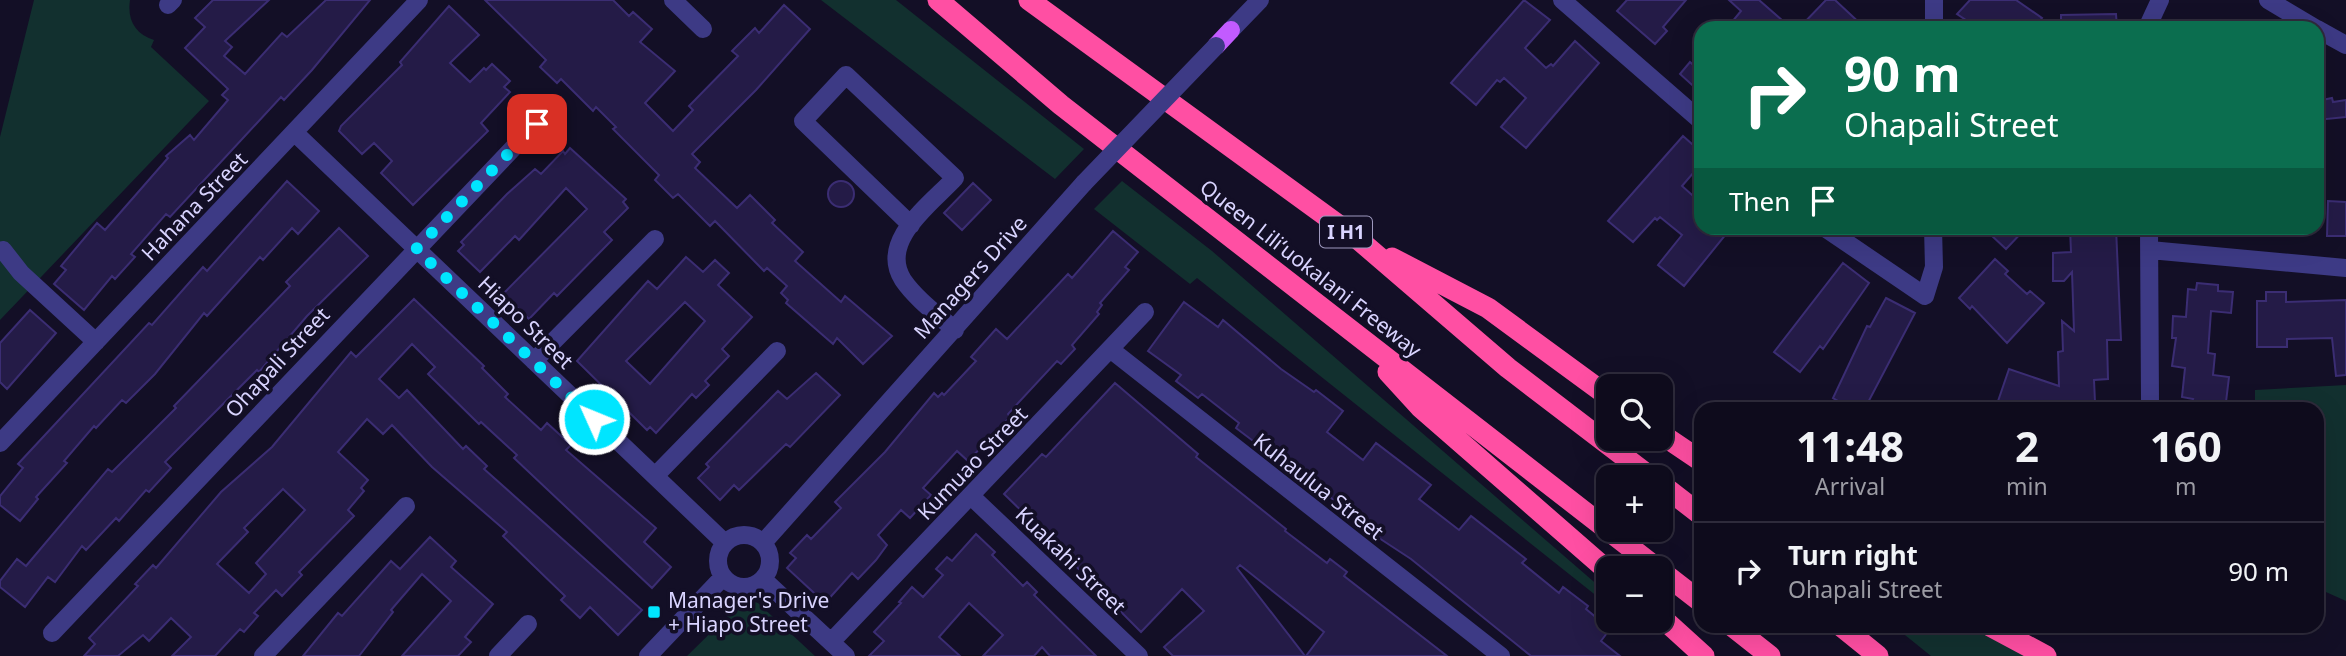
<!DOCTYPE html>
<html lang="en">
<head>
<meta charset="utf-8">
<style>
  :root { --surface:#0e0b1c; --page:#1c1929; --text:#f1f3f6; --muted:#9b9ba3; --line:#2e2b3b }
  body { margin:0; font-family:"Noto Sans",sans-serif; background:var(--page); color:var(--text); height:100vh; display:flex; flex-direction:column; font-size:26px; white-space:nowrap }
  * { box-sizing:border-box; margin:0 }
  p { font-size:23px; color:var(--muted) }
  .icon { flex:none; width:38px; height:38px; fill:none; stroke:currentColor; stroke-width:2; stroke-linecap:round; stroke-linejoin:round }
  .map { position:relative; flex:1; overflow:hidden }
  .details { position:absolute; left:1694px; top:402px; width:630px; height:231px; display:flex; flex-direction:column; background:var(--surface); border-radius:21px; box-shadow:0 7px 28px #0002,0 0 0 2px var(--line) }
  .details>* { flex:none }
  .top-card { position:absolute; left:1694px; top:21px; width:630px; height:214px; border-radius:21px; box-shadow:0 7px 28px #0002,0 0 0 2px var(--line); background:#0b6e4f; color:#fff; overflow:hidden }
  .fabs { position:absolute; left:1596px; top:374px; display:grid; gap:14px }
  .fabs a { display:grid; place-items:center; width:77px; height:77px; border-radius:14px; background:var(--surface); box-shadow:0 7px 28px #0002,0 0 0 2px var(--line); font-size:35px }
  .pin { position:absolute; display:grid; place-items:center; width:60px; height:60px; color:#fff; margin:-30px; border-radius:14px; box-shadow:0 4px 10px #0006 }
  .me { position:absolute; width:77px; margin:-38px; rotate:314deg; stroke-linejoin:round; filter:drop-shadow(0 0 5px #0008) }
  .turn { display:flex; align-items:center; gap:24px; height:147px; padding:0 35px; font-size:32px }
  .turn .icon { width:91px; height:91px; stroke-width:2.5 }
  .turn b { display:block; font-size:49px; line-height:60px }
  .then { display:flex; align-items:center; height:66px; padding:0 35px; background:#0003; gap:14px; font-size:26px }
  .eta { display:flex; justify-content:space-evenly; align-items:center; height:119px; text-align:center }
  .eta b { font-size:42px; font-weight:700; line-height:49px }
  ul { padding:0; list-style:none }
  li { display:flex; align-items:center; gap:21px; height:98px; padding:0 35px; border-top:2px solid var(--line) }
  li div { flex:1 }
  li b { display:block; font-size:26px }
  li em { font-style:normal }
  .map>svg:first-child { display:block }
</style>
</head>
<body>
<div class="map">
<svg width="2346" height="656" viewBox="0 0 2346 656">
  <rect width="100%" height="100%" fill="#130f26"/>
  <path fill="#12302f" d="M34 0H130C127 20 135 34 154 40L151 47 209 101 0 320V137Z
    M821 0H896L1084 149 1055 179Z
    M1122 181 1212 251 1608 594V605L1197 278 1190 284 1094 209Z
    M2346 385V601L2317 588V410L2255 409V390Z
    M745 599 758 603 815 656H687Z
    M1895 627H1976L2030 656H1931Z"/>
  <path fill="#241b47" stroke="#3b2d73" stroke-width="2" fill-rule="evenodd" d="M213 0H269L225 41 232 47 224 56 245 74 282 33 287 37 326 0H370L312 70 284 100 281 97 170 217 166 214 131 254 135 257 115 279 112 276 84 310 54 284 66 270 61 266 97 223 105 230 168 158 166 156 190 135 194 140 228 100 222 95 228 89 185 48 205 27 195 18Z
    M485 0H613L629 16 633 12 652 29 640 42 675 71 645 103 673 131 693 110 689 106 738 56 732 51 755 28 759 33 784 5 810 29 756 90 692 154 700 162 695 168 737 208 750 195 775 220 772 223 803 252 795 261 841 302 845 296 892 336 863 364 837 338 833 344 786 303 788 300 781 293 787 286 767 268 764 271 715 221 710 226 678 194 673 198 655 180 659 175 613 129 616 127 596 107 593 111 561 79 557 83 540 67 546 60Z
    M1524 0 1550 20 1525 48 1546 68 1551 64 1553 66 1575 41 1599 63 1526 148 1501 127 1526 98 1504 78 1500 82 1497 80 1476 105 1451 83Z
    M1627 0H1686L1663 27 1667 31 1655 44 1617 11Z
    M1729 0H1759L1791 28H1727L1741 11Z
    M1826 0H1835L1865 28H1799Z
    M1970 0H2016L2042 18 2034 28H1978L1957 14Z
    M449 6 479 35 450 63 470 82 484 68 486 70 492 64 510 81 504 87 510 92 481 123 488 131 413 205 381 173 392 161 374 143 362 154 339 131 341 126 402 65 400 62Z
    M2116 14 2117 28H2061V15Z
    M1690 62 1701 72V93L1680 74Z
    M2332 98 2333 102 2346 100V117L2317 120V101Z
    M1683 136 1701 152V164L1682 186 1701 203V228H1731L1684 286 1658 265 1682 235 1660 217 1657 220 1655 218 1633 242 1608 221Z
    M570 148 626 199 623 202 628 208 604 232 612 240 557 296 554 293 529 319 503 294 587 209 566 188 519 240 515 236 480 272 458 251 464 245 461 242 507 194 535 169 541 174 563 151 565 154Z
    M828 194a13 13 0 1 1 26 0a13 13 0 1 1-26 0Z
    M287 181 319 211 298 234 292 228 263 260 260 257 207 316 204 313 155 374 126 403 122 400 96 428 94 426 64 461 67 463 36 497 38 499 20 521 0 505V496L23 468 18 464 149 323 152 325 203 267 207 271Z
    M973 183 991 200 962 230 944 213Z
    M2328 201 2346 202V236H2327Z
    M339 228 368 256 307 316 259 372 257 370 165 462 171 468 149 492 146 490 119 521 116 518 86 550 82 546 55 582 48 577 25 607 0 587V581L17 559 26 566 108 469 112 472 176 408 174 406 290 286 286 282Z
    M1998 228H2026L2006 249 1991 235Z
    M2070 228H2116L2121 340H2107L2108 379 2094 380 2095 402 2084 403V410H1995L2009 369 2059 386 2058 352 2063 351 2062 321 2074 331 2072 272 2064 281H2053V253L2071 252Z
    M1113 231 1138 252 1125 267 1129 270 1100 303 1102 305 1097 312 1099 314 1072 345 1075 349 1061 364 1057 361 1008 414 1010 417 968 461 957 451 923 488 931 495 910 518 901 510 878 535 887 545 876 560 858 579 852 573 825 603 787 568 796 558 790 553 807 535 811 539 841 508 835 502 885 452 934 393 938 397 942 393 944 395 976 361 971 357 996 329 1007 339 1068 274 1072 278Z
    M686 257 703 272 715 260 729 273 718 285 752 317 722 349 729 356 705 381 709 385 696 398 692 394 656 433 650 427 647 430 577 361 648 281 657 289ZM685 302 705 321 650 384 626 361Z
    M1995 259 2008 271 2005 274 2027 294 2030 291 2044 303 2007 343 1972 306 1970 309 1959 298Z
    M1843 263 1869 283 1823 349 1820 346 1800 372 1774 352Z
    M2197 283 2218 285V291L2233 292 2231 313 2211 311 2208 353 2215 354 2213 375 2229 377 2225 410H2188L2193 399 2182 397 2185 368 2172 366 2176 338H2172L2173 316 2186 317 2188 289 2196 290Z
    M2266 292H2286V302L2346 300V375L2336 376 2332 338 2287 339V347H2257V301H2266Z
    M1886 298 1915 313 1864 410H1854L1833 398 1867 326 1870 327Z
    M414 299 484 366 482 368 508 394 505 397 541 430 547 423 571 445 566 450 656 528 644 542 671 567 652 588 514 458 517 455 481 422 479 424 428 374 435 367 412 344 379 379 399 398 407 390 463 449 466 446 487 466 484 469 642 610 618 635 590 607 580 618 561 600 565 596 503 536 507 532 432 467 392 425 383 434 367 419 338 452 368 480 361 488 364 491 348 510 354 516 299 572 302 575 282 596 276 590 254 613 258 616 244 632 240 629 215 656H172L191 637 171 618 149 641 143 635 118 656H84L95 644 89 638 138 586 135 584 153 565 156 568 221 492 272 447 351 352 356 357ZM283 489 305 510 256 563 266 574 249 593 217 564 248 532 244 528Z
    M1184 302 1218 327 1223 320 1281 369 1314 392 1316 390 1343 411 1327 432 1363 460 1376 443 1431 485 1419 499 1459 530 1471 516 1526 559 1522 563 1559 593 1563 587 1588 606 1586 609 1610 629 1601 641 1620 656H1531L1411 559 1379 538 1318 487 1316 490 1299 477 1305 470 1267 440 1261 447 1236 428 1239 423 1202 394 1198 398 1176 381 1181 375 1148 351Z
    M30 310 56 333 7 389 0 382V343Z
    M816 373 840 395 790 447 786 444 739 490 734 485 720 500 698 478 709 467 706 464 778 391 787 399Z
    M1115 383 1198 454 1196 457 1286 529 1285 531 1327 563 1330 559 1347 572 1344 576 1447 656H1306L1324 632 1240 565 1237 568 1305 656H1173L1164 647 1204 611 1182 589 1141 632 1053 543 1051 545 1029 525 1032 521 1004 494 1042 454 1046 457Z
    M976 534 995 552 992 555 1023 586 1027 582 1037 592 1034 595 1096 656H1050L1042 647 1034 656H983L1003 635 969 603 939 637 960 656H869L884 641 874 632 901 603 899 602 912 587 923 597 943 575 936 569 947 557 952 561Z
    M430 537 456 561 451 567 493 604 465 637 471 642 458 656H402L451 601 422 574 391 610 393 612 359 656H303L338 613 342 616 391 561 400 569Z"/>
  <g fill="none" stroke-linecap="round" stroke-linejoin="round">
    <path stroke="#3d3a85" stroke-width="18" d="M673 0 703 29
      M1562 0 1701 121
      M2268 0 2315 28
      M168 5 173 0
      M1934 28V0
      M2147 28 2160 0
      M2317 29 2346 45
      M1231 30 1260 0
      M295 133 725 543
      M911 225 803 121 846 75 955 178C931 204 878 241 903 280 916 299 938 315 955 330
      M1825 228 1925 296 1934 267 1933 228
      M2149 228 2150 401
      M3 250 21 273 96 342
      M2150 250 2346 268
      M1110 349 1501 656
      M534 361 655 239
      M0 443 419 0
      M655 476 777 351
      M972 497 1139 656
      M718 561a26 26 0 1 1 52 0a26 26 0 1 1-52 0Z
      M763 543 1084 183
      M763 579 846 656
      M52 633 537 123
      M831 642 1145 312
      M263 656 406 506
      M498 656 528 624
      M648 656 723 577"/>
    <path stroke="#c25bff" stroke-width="18" d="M1216 46 1231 30"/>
    <path stroke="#ff4fa3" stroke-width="21" d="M938 0 1061 105 1658 569
      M1029 0 1359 240 1508 368 1652 478
      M1392 258 1488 308 1608 396
      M1388 372 1420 407 1608 571
      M1661 434 1701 461
      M1661 484 1701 515
      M1661 571 1701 602
      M1661 617 1704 656
      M1732 626 1770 656
      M1841 626 1878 656
      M1990 626 2046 656"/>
    <path stroke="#3d3a85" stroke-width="18" d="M1084 183 1216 46"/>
  </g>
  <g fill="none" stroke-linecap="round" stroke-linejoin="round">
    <path stroke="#00e5ff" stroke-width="12" stroke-dasharray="0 21.6" d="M537 124 416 249 594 419"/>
  </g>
  <rect fill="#00e5ff" stroke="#130f26" stroke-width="2.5" x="647" y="605" width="14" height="14" rx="3.5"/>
  <g text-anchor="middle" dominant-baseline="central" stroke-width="7" stroke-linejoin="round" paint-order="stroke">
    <rect fill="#130f26" stroke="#9e99be" stroke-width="2" x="1320" y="216.5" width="52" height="31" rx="5"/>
    <g font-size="19" font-weight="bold" fill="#d9d4ff">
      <text x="1346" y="232">I H1</text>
    </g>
    <g font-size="21" fill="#d9d4ff" stroke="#130f26">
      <text transform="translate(194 206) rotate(-46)">Hahana Street</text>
      <text transform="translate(1311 268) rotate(38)">Queen Liliʻuokalani Freeway</text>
      <text transform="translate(970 277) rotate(-48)">Managers Drive</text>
      <text transform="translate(526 322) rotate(44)">Hiapo Street</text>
      <text transform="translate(277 362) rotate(-47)">Ohapali Street</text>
      <text transform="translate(972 463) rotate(-46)">Kumuao Street</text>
      <text transform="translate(1319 486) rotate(38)">Kuhaulua Street</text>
      <text transform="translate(1071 560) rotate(44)">Kuakahi Street</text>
    </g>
    <g font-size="21" fill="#d9d4ff" stroke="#130f26" text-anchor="start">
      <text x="668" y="600">Manager's Drive<tspan x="668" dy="24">+ Hiapo Street</tspan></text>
    </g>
  </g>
</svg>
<div class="fabs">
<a><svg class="icon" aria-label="search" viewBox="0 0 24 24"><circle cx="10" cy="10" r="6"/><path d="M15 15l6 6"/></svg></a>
<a>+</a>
<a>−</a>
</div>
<div class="pin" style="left:537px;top:124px;background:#d93025"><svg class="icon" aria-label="arrive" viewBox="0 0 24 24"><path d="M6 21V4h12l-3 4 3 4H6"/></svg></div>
<svg class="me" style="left:594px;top:419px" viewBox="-20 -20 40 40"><circle r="17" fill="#00e5ff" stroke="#fff" stroke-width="3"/><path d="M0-11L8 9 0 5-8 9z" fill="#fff"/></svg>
<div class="top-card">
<div class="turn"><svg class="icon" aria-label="right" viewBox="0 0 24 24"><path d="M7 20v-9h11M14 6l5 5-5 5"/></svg><div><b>90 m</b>Ohapali Street</div></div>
<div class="then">Then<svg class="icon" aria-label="arrive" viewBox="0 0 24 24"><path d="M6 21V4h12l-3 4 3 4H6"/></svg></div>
</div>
<section class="details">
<div class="eta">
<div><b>11:48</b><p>Arrival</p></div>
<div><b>2</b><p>min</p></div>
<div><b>160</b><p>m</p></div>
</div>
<ul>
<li><svg class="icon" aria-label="right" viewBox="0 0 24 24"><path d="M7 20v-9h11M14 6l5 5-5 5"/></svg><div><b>Turn right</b><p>Ohapali Street</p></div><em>90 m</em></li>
</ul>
</section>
</div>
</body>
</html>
